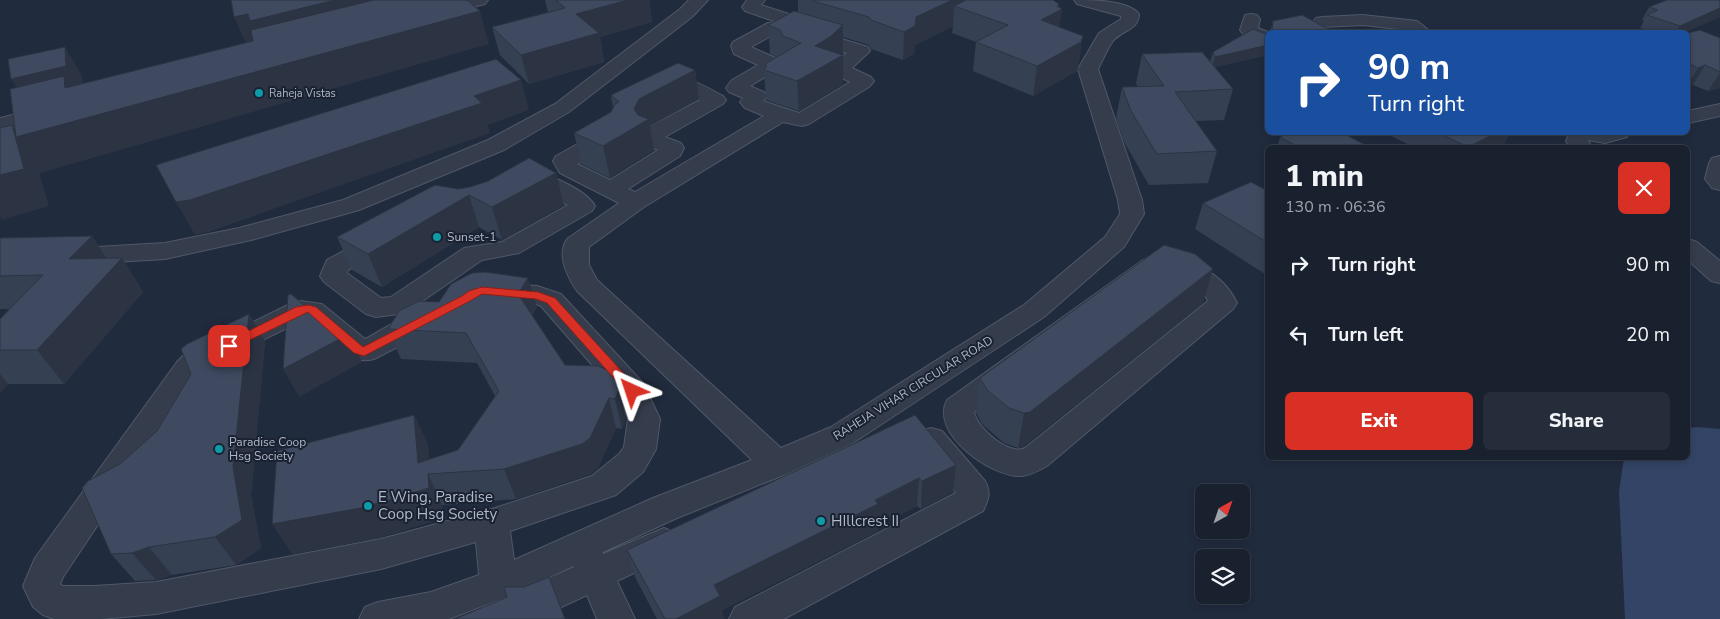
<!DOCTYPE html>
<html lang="en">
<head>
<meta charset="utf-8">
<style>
  :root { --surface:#19202e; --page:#262d3a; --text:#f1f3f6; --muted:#9fa3aa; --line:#373e4a; --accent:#d93025 }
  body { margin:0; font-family:"Nunito Sans",sans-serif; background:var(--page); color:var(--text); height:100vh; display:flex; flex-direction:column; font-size:19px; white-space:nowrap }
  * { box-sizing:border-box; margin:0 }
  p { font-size:16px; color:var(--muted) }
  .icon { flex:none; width:28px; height:28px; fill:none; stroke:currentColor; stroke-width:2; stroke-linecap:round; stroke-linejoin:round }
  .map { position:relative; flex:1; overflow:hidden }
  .sheet { position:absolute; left:1265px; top:145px; width:425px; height:315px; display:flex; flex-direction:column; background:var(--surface); border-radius:8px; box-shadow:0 2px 8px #0003,0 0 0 1px var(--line) }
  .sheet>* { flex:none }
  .top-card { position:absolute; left:1265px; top:30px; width:425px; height:105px; border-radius:8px; box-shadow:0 2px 8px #0003,0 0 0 1px var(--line); background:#1a4fa0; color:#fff; overflow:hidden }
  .needle { width:32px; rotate:40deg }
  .buttons { position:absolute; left:1195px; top:484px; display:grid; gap:10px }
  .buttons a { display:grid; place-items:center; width:55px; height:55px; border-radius:8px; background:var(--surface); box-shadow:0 2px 8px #0003,0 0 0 1px var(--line); font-size:25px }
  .pin { position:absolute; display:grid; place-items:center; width:42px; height:42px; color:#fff; margin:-21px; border-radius:10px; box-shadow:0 2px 8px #0006 }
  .me { position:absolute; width:55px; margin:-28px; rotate:318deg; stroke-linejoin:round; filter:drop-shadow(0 0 4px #0008) }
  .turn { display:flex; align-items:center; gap:18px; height:105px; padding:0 20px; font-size:22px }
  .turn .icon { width:65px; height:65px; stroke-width:2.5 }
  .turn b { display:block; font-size:35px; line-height:42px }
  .round { display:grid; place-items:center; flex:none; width:52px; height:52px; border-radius:8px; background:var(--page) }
  .overview { display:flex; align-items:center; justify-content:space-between; height:85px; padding:0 20px }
  h1 { font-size:30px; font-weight:800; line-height:38px }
  .cta { display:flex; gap:10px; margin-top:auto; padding:10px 20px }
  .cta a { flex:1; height:58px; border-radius:8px; background:var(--accent); color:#fff; font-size:20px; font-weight:800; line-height:58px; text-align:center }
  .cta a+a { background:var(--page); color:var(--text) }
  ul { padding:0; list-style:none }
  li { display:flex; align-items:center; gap:15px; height:70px; padding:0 20px }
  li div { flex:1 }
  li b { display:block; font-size:19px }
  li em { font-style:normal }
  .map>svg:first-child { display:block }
</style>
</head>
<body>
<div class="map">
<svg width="1720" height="619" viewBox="0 0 1720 619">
  <rect width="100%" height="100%" fill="#212b3e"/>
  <path fill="#346" d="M1697 427 1720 429V619H1625L1619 492 1624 458H1688V428Z"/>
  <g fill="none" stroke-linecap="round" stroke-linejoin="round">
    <defs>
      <path id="minor" d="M458 0H488L485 4 435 16 429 15 426 11 429 7Z
        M689 0H708L692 17 569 112 504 150 359 210 251 240 165 259 47 266H0V250H47L165 243 239 228 343 200 488 140 555 104 680 9Z
        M747 0H765L761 5 804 19 807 23 802 27 868 47 870 51 852 68 871 77 874 81 869 87 809 124 802 126 783 122 644 207 589 247V265L597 280 781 448 831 427 1024 305 1105 237 1120 214 1118 200 1078 69 1099 33 1121 19V16L1077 4 1074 0C1092 0 1128 0 1139 14 1139 30 1122 30 1113 41 1107 49 1103 60 1098 69L1142 200 1144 214 1124 247 1044 317 853 443 789 473 677 518 603 552V554L664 528 676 533 682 543 676 553 617 581 635 619H597L587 595 536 619H478L484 607 503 598 449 619H359L365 607 378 602 431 592 479 575 476 542 381 569 156 614 101 619H54L43 615 33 607 23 586 35 558 177 362 183 356 290 304 300 301 322 304 365 339C385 329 411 308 434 314L438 321 434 328 374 359C345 367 326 333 305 319L203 370 197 376 63 577 60 584 63 586H94L156 582 381 539 492 509 592 476 619 454 624 447 628 419 619 396 541 306 534 303 487 298 484 292 487 286 497 283 537 286 561 294 643 383 660 419 656 449 651 458 643 472 616 495 510 531 514 560 653 498 752 460 577 291C567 276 556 255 567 239L619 203 560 173 553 161 556 156 597 133 600 127 608 126 616 127 619 132 616 141 577 164 610 180 658 150 644 144 641 139 649 127 700 100 681 90 664 97 657 95 654 91C657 86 661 85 667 82 687 73 705 87 723 96L726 100 723 104 665 137 681 143 684 148 680 156 628 189 635 192 764 116 745 108 740 102 743 98 729 92 726 88 732 80 758 65 734 54 731 46 733 42 768 23 776 22 745 11 742 7ZM778 32 847 53 834 63 831 70 834 74 850 82 799 113 763 101 767 96 764 92 750 86 780 68 783 64 780 60 751 47ZM573 566 574 567 531 586Z
        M1251 14 1257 15 1260 19 1258 28 1268 32V45L1243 34 1240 30 1245 15Z
        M1363 15 1417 21 1431 32H1410L1406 30 1363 25 1322 27 1316 26 1313 22 1316 18 1322 17Z
        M1720 104V116L1688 123V111Z
        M49 106 56 108 59 112 56 116 0 131V118Z
        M1570 132H1629L1627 137 1605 143 1588 140 1592 148H1570L1566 141Z
        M1720 156V190L1712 188 1705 179 1709 163 1712 158Z
        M535 172C552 175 587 191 595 206L592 211 519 253 482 260 408 311 398 314 376 317 366 314 324 282 320 276 327 260 429 205 457 199 471 204 527 174ZM537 188 568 205 502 242 464 248 391 297 381 298 347 273 348 270 446 216C457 213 462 220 472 219 491 218 520 197 537 188Z
        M1688 239 1697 242 1720 261V283L1711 281 1688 260Z
        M1161 256C1193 261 1222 272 1237 303L1233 309 1047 466C1040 470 1031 475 1022 476 992 478 929 433 947 400L1143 260ZM1161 272C1178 275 1201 284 1208 301L1025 448C1009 456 977 428 974 412Z
        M931 428 942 431 985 481C991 492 989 499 983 511L784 619H729L735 607 956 493 915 440 920 431Z"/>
    </defs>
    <use href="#minor" stroke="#505868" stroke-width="2"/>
    <use href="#minor" fill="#353d4d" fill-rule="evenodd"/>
  </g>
  <path fill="#364053" d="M545 0H649L652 22 600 37 604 62 529 84 500 55 492 27 548 12Z
    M798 0H1053L1062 9 1059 27 1079 64 1077 71 1033 96 973 71 976 42 952 33 953 26 915 45 914 54 903 60 871 49 869 45 843 37V54L842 55 843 84 799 111 766 100 764 70 766 68 765 64 777 57 770 54 768 25 798 12Z
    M1667 0 1686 32H1653L1640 28 1644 21 1642 20 1649 7Z
    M1273 21 1329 32H1270Z
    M1688 33 1720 38V88L1708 91 1693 85 1688 86Z
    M1268 35V55L1215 67 1233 89 1224 120 1195 121 1217 151 1208 183 1149 185 1124 142 1116 118 1122 87H1138L1136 84 1142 54 1210 62 1213 52Z
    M695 70 699 99 650 126 654 150 610 178 581 164 574 133 611 112 613 108 611 95Z
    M1384 132H1510L1504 144 1498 148H1415Z
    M1280 137 1371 148H1277Z
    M556 173 564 205 502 240 479 227 382 287 352 270 337 237 458 189Z
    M1268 191V276L1195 229 1203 203Z
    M92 236 106 258H122L143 292 64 384H8L0 393V319L9 309H0V238Z
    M439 302 537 307 532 316 565 365 619 389 626 419 622 429 616 428 598 468 591 474 516 499 442 505 443 518 378 538 292 554 414 415 428 445 429 459 458 450 495 396 477 363 401 359 388 329Z
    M1203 303 1024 446 1018 448 1004 443 982 424 976 413 980 378Z
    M249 314 265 341 251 495 261 548 236 565 172 575 156 580 135 581 111 554 120 464 157 431Z
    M956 465 953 492 921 509 917 506 878 526V531L722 610 724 619H657L635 577 627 550Z"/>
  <path fill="#2c3443" d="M335 0H442L247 45 234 17Z
    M628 0H649L652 22 600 37 604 62 529 84 521 55 576 14Z
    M952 0H970L954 6 953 26 915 45 914 54 903 60 904 32 916 17Z
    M1720 0V17L1686 32H1676L1680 26Z
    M1059 4 1058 11 1062 9 1058 37 1041 20Z
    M480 11 489 44 40 173 39 172 49 206 2 220 0 216V175L12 125 19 136 30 109 11 79 65 47 82 76 84 95Z
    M843 25V54L841 56 843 55V84L799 111 797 81 815 46Z
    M1083 36 1079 64 1077 71 1033 96 1037 66Z
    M1268 45V55L1212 68 1215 57Z
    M1705 65 1693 85 1688 86V84L1698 68Z
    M695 70 699 99 650 126 654 150 610 178 603 146 634 109 639 99Z
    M1720 73V88L1708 91Z
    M521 80 529 110 488 125 490 133 208 232 195 235 176 202 474 96Z
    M1498 132H1510L1504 144 1498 148H1468Z
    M556 173 564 205 502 240 492 207Z
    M469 195 479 227 382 287 368 254Z
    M92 236 113 268 122 258 143 292 64 384 37 350 69 259Z
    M1213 269 1203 303 1024 446 1018 448 1024 413Z
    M528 278 537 307 527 324 518 294Z
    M249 314 265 341 251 495 261 548 236 565 215 537 233 467Z
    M349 334 362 362 299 397 283 369Z
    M0 374 8 384 0 393Z
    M619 389 626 419 622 429 615 399Z
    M609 398 616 428 598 468 591 474 516 499 504 469Z
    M414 415 428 445 430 474H428L442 505 443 518 378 538 292 554 272 524 418 463Z
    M956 465 953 492 921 509 922 481Z
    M919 478 917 506 878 526V531L722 610 724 619H676L714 585Z
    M149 547 172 575 156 580 132 553Z"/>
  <path fill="#3f4a60" stroke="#2c3443" d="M231 0H335L250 21 248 14 234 17Z
    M374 0H467L480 11 16 137 10 89 64 76 65 88 253 41 251 30Z
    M556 0H628L576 14 599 33 521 55 492 27 565 8Z
    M815 0H952L916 17 915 26 904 32 871 20 869 17 813 1Z
    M966 0H1053L1059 4 1057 6 1062 9 1041 20 1083 36 1081 42 1037 66 976 42 1008 25 954 6Z
    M1667 0H1720L1719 1H1720V8L1680 26 1647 15 1658 10 1649 7Z
    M794 11 843 25 830 37 815 46 843 55 797 81 764 70 767 66 765 64 801 43 783 36 780 30 768 25Z
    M1302 15 1330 30 1321 32H1272L1273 21Z
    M1253 29 1268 35V45L1215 57 1213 52Z
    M1700 30 1720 38V72L1705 65 1698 68 1688 63V33Z
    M65 47 66 66 11 79 8 59Z
    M1202 52 1233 89 1175 92 1217 151 1157 154 1131 111 1122 87 1164 86 1142 54Z
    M496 59 521 80 474 96 482 103 190 200 176 202 156 165Z
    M678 63 695 70 639 99 634 109 638 115 649 119 603 146 574 133 611 112 615 104 619 102 611 95Z
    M12 125 24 169 0 175V128Z
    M1291 132H1341L1371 148H1300L1280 137Z
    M1436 132H1498L1468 147Z
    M529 158 556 173 492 207 469 195 368 254 337 237 435 185 458 189 470 187 488 181Z
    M1251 182 1268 191V243L1203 203Z
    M92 236 69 259 122 258 37 350H0V319L43 275 0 276V238Z
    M1164 245 1195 254 1213 269 1030 412 1024 413 1009 408 987 390 980 378Z
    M485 272 528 278 518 294 565 365 598 366 612 372 619 389 615 399 609 398 590 438 582 444 504 469 428 474 429 488 361 508 272 524 277 451 414 415 418 463 458 450 499 391 466 333 388 329 399 311 419 301 439 302 451 284 472 273Z
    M291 294 330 327 349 334 283 369 288 295Z
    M249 314 233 467 242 520 215 537 149 547 132 553 111 554 82 488 88 481 120 464 157 431 191 374 181 349 187 344Z
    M915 415 956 465 922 481 919 478 875 500 878 504 714 585 720 596 676 619H665L627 550Z
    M549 577 565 619H455L507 597 504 587H524Z"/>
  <path fill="#d93025" stroke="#8d1f18" d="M482 287 538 292 555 298 637 388 639 391 637 394H628L547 303 536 299 482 294 470 301 364 356 354 353 308 312 233 348 229 350 223 346 225 343 296 307 308 305 316 307 363 347 462 296 469 291Z"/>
  <g fill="#0f9aa8" stroke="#1a2232" stroke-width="2">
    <circle cx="259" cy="93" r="5"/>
    <circle cx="437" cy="237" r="5"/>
    <circle cx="219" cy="449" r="5"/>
    <circle cx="368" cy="506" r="5"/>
    <circle cx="821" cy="521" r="5"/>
  </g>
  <g text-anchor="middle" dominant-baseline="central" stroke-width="4" stroke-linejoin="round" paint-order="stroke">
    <g font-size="11" fill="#b0b8c9" stroke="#1a2232" text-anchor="start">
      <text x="269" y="93">Raheja Vistas</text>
    </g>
    <g font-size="12" fill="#b0b8c9" stroke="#1a2232" text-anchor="start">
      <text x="447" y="237">Sunset-1</text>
      <text x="229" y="442">Paradise Coop<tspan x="229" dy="14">Hsg Society</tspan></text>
    </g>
    <g font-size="12" fill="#b0b8c9" stroke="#1a2232">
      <text transform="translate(913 388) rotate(-32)">RAHEJA VIHAR CIRCULAR ROAD</text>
    </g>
    <g font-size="15" fill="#b0b8c9" stroke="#1a2232" text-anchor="start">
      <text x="378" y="497">E Wing, Paradise<tspan x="378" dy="17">Coop Hsg Society</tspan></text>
      <text x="831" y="521">HIllcrest II</text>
    </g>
  </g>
</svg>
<div class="buttons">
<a><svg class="needle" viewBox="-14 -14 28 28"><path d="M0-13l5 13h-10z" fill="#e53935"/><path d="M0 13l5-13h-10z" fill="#9fa3aa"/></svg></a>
<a><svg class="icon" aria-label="layers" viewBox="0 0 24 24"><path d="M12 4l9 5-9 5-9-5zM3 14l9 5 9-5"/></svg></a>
</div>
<div class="pin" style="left:229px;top:346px;background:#d93025"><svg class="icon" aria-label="arrive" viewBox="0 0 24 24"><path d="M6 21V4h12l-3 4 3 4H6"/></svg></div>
<svg class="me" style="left:632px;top:391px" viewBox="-20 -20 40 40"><path d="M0-17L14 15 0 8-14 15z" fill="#d93025" stroke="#fff" stroke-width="4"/></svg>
<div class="top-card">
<div class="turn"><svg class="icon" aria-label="right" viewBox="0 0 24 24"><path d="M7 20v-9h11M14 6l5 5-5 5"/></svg><div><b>90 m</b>Turn right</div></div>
</div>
<section class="sheet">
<div class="overview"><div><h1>1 min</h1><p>130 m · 06:36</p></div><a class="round" style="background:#d93025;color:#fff"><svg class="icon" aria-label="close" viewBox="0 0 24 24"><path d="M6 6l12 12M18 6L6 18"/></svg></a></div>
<ul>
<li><svg class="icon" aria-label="right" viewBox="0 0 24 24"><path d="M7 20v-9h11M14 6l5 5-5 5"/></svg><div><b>Turn right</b></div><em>90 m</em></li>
<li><svg class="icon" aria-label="left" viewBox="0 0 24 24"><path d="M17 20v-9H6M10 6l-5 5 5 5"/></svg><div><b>Turn left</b></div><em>20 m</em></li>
</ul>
<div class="cta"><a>Exit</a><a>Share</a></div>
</section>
</div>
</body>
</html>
